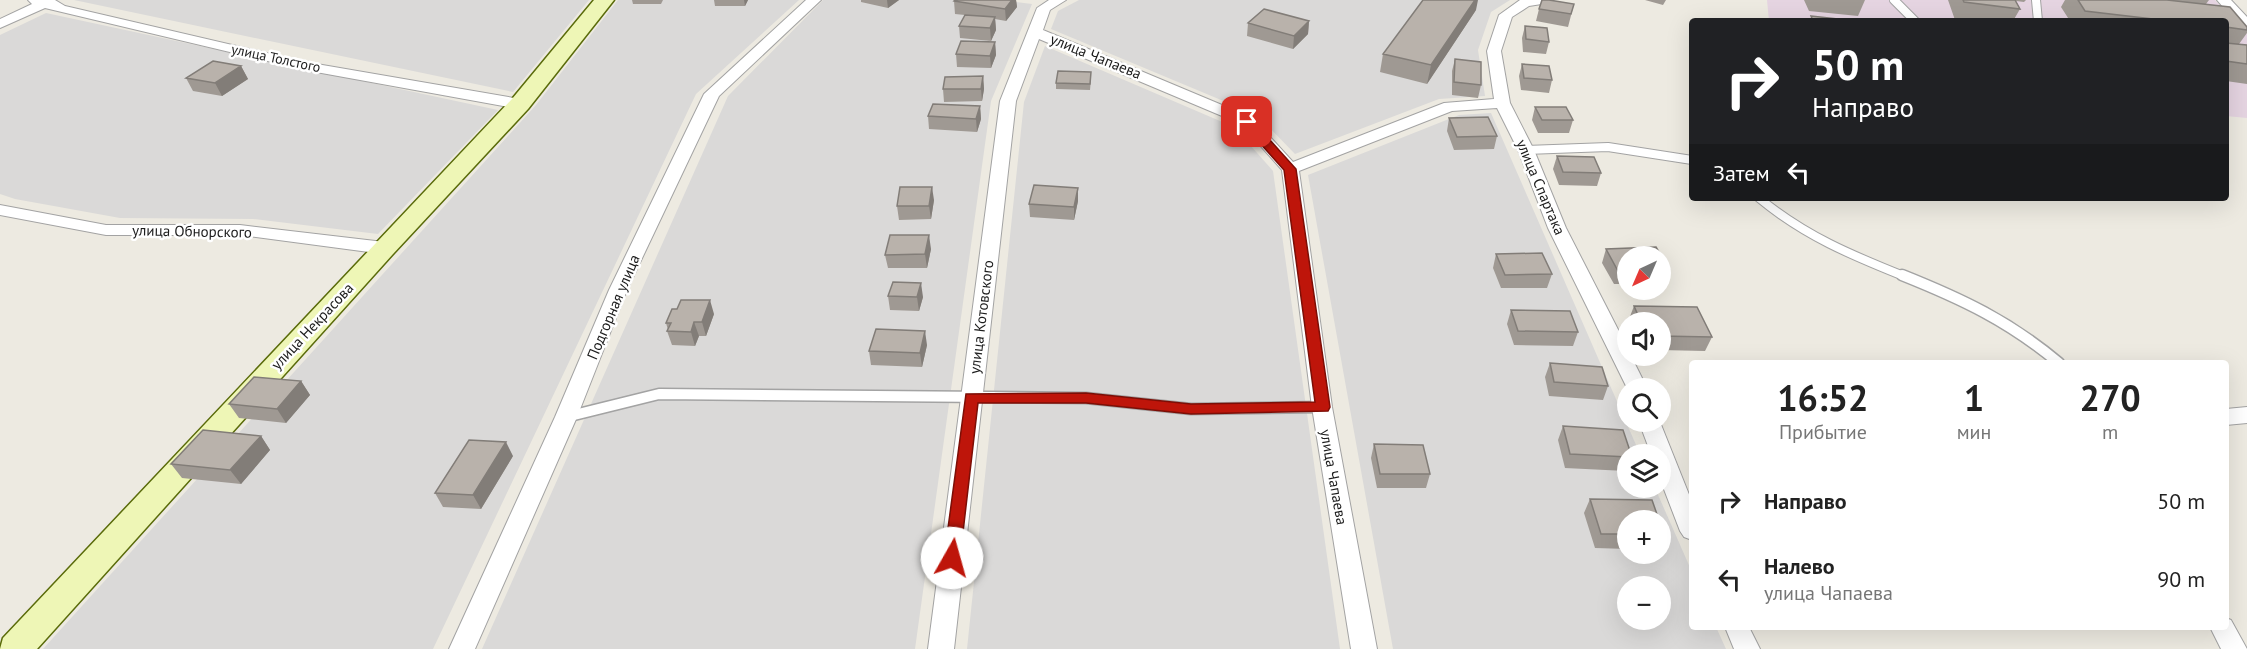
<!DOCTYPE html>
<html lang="ru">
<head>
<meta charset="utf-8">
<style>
  :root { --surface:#fff; --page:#f2f2f2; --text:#222; --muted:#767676 }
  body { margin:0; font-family:"PT Sans",sans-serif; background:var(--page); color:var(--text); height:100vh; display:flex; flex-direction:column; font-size:22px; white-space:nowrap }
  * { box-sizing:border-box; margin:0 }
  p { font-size:20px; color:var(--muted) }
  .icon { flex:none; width:33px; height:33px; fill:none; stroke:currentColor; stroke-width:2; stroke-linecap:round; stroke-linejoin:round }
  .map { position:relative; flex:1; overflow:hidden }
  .sheet { position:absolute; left:1689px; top:360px; width:540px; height:270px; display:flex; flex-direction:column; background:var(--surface); border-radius:6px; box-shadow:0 6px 24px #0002 }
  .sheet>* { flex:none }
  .hud { position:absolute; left:1689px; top:18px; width:540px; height:183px; border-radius:6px; box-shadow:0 6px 24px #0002; background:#202124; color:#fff; overflow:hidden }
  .needle { width:39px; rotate:224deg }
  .fabs { position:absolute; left:1617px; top:246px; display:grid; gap:12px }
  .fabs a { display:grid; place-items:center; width:54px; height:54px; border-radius:50%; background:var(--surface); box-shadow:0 6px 24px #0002; font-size:30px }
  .pin { position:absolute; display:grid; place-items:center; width:51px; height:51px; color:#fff; margin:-26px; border-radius:12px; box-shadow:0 3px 9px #0006 }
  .me { position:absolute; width:66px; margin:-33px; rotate:7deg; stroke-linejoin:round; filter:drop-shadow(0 0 4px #0008) }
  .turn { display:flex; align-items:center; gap:21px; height:126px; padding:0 24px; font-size:27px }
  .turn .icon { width:78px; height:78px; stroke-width:2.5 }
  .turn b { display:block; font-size:42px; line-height:51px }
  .then { display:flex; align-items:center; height:57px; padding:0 24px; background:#0003; gap:12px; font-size:22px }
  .eta { display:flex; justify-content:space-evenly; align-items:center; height:102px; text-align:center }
  .eta b { font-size:36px; font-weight:700; line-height:42px }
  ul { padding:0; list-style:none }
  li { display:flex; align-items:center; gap:18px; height:78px; padding:0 24px }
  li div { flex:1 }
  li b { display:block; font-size:22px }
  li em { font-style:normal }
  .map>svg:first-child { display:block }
</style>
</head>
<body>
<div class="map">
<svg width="2247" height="649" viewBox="0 0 2247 649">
  <rect width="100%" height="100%" fill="#edeae1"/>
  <path fill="#dad9d8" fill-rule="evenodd" d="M74 0H589L513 92Z
    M618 0H799L696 94 433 649H43L536 105Z
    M823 0H998L1032 4 991 101 915 649H482L728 96Z
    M1079 0H1510L1491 12 1478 50 1485 96 1439 99 1295 154 1257 115 1051 29 1058 11Z
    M46 13 498 110 378 234 253 219 120 218 15 199 0 194V35Z
    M1045 46 1234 127 1273 171 1340 649H967L1024 102Z
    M1491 113 1640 454H1628V488H1655L1692 572V627H1716L1726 649H1393L1308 175 1459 115ZM1628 520H1660V554H1628ZM1628 586H1660V620H1628Z"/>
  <path fill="#e5d4e1" d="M1767 0H2215L2247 34V118L2226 116V21H1769Z"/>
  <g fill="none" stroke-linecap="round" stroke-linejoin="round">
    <defs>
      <path id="lane-far1" d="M1894 0 1915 21
        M2036 0 2038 21
        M1526 150 1608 147 1692 160
        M1759 198C1805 236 1851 255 1906 277"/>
      <path id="lane" d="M1902 275C1962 299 2009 321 2059 363
        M566 417 659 394 1086 398 1191 409 1322 407"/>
      <path id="street" d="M28 0H55L65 6 305 62 520 99 528 104 520 109 305 70 45 8 0 28V19L32 4Z
        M806 0H821L719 96 627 290 577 417 475 649H449L555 417 609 290 704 94Z
        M1049 0H1066L1050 10 1043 30 1253 118 1293 162 1444 103 1494 99 1487 51 1499 15 1520 0H1550L1548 3 1529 6 1512 17 1501 51 1510 103 1534 150 1566 228 1628 349V356H1631L1647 388H1627L1548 228 1518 150 1497 108 1452 111 1299 171 1332 407 1377 649H1351L1312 407 1282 170 1241 124 1039 39 1016 101 954 649H928L1000 101 1037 8Z
        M2217 0H2231L2247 17V30L2242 29Z
        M0 205 106 225H240L384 242 393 248 384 254 240 235H106L0 215Z
        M2247 407V423L2226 425V409Z
        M1639 422H1660L1692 502V540L1684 537 1680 531 1660 479V454H1651Z
        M2226 618 2231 620 2247 649H2221L2210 627H2226Z
        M1725 627H1749L1760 649H1734Z"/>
      <path id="secondary" d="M594 0H614L528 109 393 254 37 649H0L3 638 512 99Z"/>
    </defs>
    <use href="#lane-far1" stroke="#a3a3a3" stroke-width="10"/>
    <use href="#lane" stroke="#a3a3a3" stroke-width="13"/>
    <use href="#street" stroke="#a3a3a3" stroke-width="2"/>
    <use href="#secondary" stroke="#5a6b0a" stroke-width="3"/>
    <use href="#lane-far1" stroke="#fff" stroke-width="8"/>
    <use href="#lane" stroke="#fff" stroke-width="10"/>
    <use href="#street" fill="#fff" fill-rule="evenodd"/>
    <use href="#secondary" fill="#eef6b6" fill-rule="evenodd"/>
  </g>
  <path fill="#9f9993" d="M632 0H663L661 4H633Z
    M714 0H748L745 6H715Z
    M861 0H899L888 8 861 2Z
    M955 0H1016L1017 7 1006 21 995 19 996 30 991 41 960 38 959 26 965 15 955 14 954 1Z
    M1645 0H1666L1663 5Z
    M1804 0H1865L1858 16 1809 11Z
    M1948 0H2026L2024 2 2016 1 2020 9 2013 21H1966L1955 20Z
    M2065 0H2209L2206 4 2247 27V33L2239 44 2247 45V84L2226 81V21H2070L2061 7Z
    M1574 4 1568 27 1536 21 1539 9Z
    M1476 10 1427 84 1380 72 1383 54Z
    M1309 21 1308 34 1293 49 1247 36 1248 23Z
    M1525 26 1549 42 1546 54 1523 52 1522 38Z
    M995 42 996 55 991 68 957 67 956 54Z
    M1455 59 1481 85 1478 98 1452 95V71Z
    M1522 64 1552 80 1549 93 1521 90 1519 76Z
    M241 66 248 79 222 96 193 91 186 78Z
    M983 76 984 89 982 101 944 102 943 89Z
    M1091 79 1090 90 1056 89V83Z
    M980 106 981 119 977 132 929 129 928 116Z
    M1535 107 1573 120 1569 133H1538L1532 120Z
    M1449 118 1497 136 1494 149 1454 150 1447 131Z
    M1557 156 1601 173 1597 186 1559 185 1553 169Z
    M1078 188V201L1074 220 1030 217 1029 204Z
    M934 200 931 219 899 220 897 206Z
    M1656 247 1669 269 1664 282H1660V256H1628V284H1614L1602 263 1606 249Z
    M931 249 927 268H888L885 255Z
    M1496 254 1552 274 1547 288H1501L1493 268Z
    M888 296 923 297 919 311 890 310Z
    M1634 306 1712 337 1705 351 1660 350V322H1630L1629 319Z
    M1511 310 1578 332 1573 346 1514 345 1507 324Z
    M714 314 706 336H699L695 346 672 345 667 331 668 330 666 323Z
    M927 345 922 367 871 365 869 351Z
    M1550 363 1608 386 1603 400 1549 396 1545 377Z
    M301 381 310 395 286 423 239 418 229 404Z
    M1563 426 1628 454V468L1626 471 1565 468 1558 440Z
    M261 436 270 450 241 484 182 478 171 464Z
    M1374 444 1430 474 1426 488H1377L1371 458Z
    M513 456 481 509 443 507 435 493Z
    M1590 499 1628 520V549L1595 548 1584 513Z
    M1660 525 1664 535 1660 544Z"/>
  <path fill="#827d78" d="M744 0H748L745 6Z
    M887 0H899L888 8Z
    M1012 0H1016L1017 7 1006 21 1005 9Z
    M1475 0H1478L1476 10 1427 84 1431 65Z
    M995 17 996 30 991 41 990 28Z
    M1309 21 1308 34 1293 49 1294 36Z
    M995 42 996 55 991 68 990 56Z
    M241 66 248 79 222 96 215 83Z
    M983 76 984 89 982 101 981 89Z
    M980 106 981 119 977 132 976 119Z
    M932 187 934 200 931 219 929 206Z
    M1078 188V201L1074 220V207Z
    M929 235 931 249 927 268 925 254Z
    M921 283 923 297 919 311 917 297Z
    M710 300 714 314 706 336 702 322Z
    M694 322 699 336 695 346 691 332Z
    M925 331 927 345 922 367 920 353Z
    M301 381 310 395 286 423 277 409Z
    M261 436 270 450 241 484 230 470Z
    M506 442 513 456 481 509 473 495Z"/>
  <path fill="#b9b2ab" stroke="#827d78" stroke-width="1.5" d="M955 0H1012L1005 9 954 1Z
    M1423 0H1475L1431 65 1383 54Z
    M1542 0H1549L1574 4 1571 14 1539 9Z
    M1963 0H2015L2020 9 1964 2Z
    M2078 0H2167L2230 7 2247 27V30L2226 27V21H2170L2085 11Z
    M1264 9 1309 21 1294 36 1248 23Z
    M965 15 995 17 990 28 959 26Z
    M1811 16 1856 21H1813Z
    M1525 26 1547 28 1549 42 1526 39Z
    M961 41 995 42 990 56 956 54Z
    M2226 43 2247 45V64L2226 61Z
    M1455 59 1481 62V85L1454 82Z
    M213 61 241 66 215 83 186 78Z
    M1522 64 1549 66 1552 80 1524 78Z
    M1058 71 1091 72 1090 84 1056 83Z
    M983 76 981 89H943L945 77Z
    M933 104 980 106 976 119 928 116Z
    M1535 107H1566L1573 120H1542Z
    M1488 117 1497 136 1457 137 1449 118Z
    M1557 156 1594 157 1601 173 1563 172Z
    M1034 185 1078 188 1074 207 1029 204Z
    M900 187H932L929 206H897Z
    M890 235H929L925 254 885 255Z
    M1656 247 1669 269H1660V256H1628V270L1618 271 1606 249Z
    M1542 253 1552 274 1505 275 1496 254Z
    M893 282 921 283 917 297 888 296Z
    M681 300H710L702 322H694L691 332 667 331 671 323H666L672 309H677Z
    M1634 306 1697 307 1712 337 1660 336V322H1641Z
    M1511 310 1570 311 1578 332 1518 331Z
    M876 329 925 331 920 353 869 351Z
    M1550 363 1602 367 1608 386 1554 382Z
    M254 377 301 381 277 409 229 404Z
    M1563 426 1623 430 1631 454H1628V457L1570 454Z
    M203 430 261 436 230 470 171 464Z
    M469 440 506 442 473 495 435 493Z
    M1374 444 1423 445 1430 474H1380Z
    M1590 499 1652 500 1659 520H1628V534H1601Z
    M1660 525 1664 535H1660Z"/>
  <path fill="#be150a" stroke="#7c0e06" stroke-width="1.5" d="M1247 118 1251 119 1296 169 1330 407 1328 411 1191 414 1086 403H978L960 558 958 562H946L944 558 966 394 1086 393 1191 404 1315 402 1284 170 1243 124V119Z"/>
  <g text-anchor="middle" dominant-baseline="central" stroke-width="5" stroke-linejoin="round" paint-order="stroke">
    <g font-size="14" fill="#1c1c1c" stroke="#fff">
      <text transform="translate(276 58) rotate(12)">улица Толстого</text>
    </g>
    <g font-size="15" fill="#1c1c1c" stroke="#fff">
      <text transform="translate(1096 56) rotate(22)">улица Чапаева</text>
      <text transform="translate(1541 187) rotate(67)">улица Спартака</text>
      <text transform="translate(192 231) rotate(1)">улица Обнорского</text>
      <text transform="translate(613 307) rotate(-67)">Подгорная улица</text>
      <text transform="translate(981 317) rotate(-83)">улица Котовского</text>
      <text transform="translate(312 326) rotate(-47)">улица Некрасова</text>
      <text transform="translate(1334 477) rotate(80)">улица Чапаева</text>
    </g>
  </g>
</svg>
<div class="fabs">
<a><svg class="needle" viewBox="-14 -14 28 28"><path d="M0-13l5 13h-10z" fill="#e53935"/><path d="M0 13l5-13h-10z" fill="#767676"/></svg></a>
<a><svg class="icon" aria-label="sound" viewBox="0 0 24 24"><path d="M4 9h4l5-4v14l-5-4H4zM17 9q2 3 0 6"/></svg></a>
<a><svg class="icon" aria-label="search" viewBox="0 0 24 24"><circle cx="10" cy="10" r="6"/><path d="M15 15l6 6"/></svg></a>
<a><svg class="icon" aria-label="layers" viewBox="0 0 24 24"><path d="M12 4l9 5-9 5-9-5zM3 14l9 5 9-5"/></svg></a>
<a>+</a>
<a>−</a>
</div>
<div class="pin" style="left:1247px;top:122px;background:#d93025"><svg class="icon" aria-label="arrive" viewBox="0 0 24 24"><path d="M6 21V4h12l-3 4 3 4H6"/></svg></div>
<svg class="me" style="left:952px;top:558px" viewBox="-20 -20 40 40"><circle r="19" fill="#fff"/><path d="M0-13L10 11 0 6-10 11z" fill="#be150a"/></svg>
<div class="hud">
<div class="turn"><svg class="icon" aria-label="right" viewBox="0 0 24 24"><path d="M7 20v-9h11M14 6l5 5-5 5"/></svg><div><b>50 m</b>Направо</div></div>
<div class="then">Затем<svg class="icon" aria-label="left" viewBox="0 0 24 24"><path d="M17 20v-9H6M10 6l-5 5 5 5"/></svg></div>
</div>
<section class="sheet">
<div class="eta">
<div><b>16:52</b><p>Прибытие</p></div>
<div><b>1</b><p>мин</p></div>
<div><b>270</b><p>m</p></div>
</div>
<ul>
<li><svg class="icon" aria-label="right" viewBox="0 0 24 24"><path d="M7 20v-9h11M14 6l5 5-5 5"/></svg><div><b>Направо</b></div><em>50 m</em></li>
<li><svg class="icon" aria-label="left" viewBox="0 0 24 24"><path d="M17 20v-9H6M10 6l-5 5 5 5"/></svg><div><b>Налево</b><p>улица Чапаева</p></div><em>90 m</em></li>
</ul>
</section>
</div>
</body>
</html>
